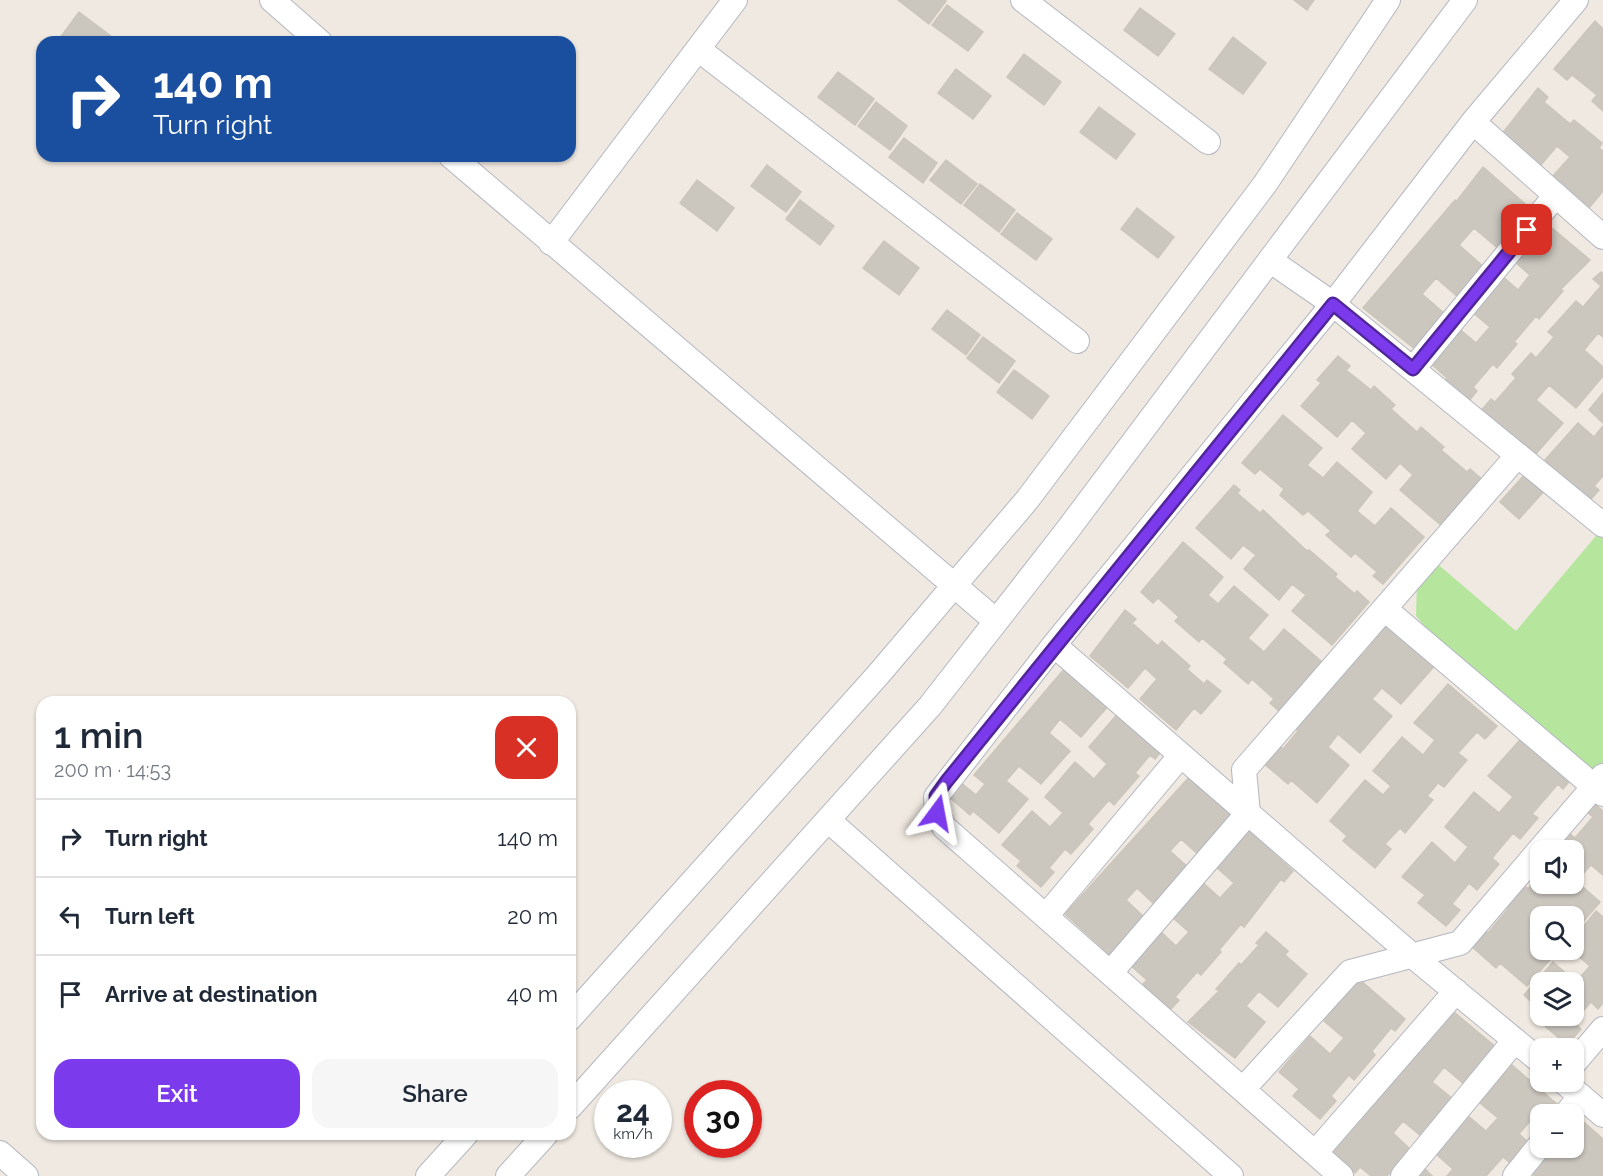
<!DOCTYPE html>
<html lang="en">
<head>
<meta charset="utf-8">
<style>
  :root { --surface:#fff; --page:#f6f6f7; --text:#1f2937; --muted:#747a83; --line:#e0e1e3; --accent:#7c3aed }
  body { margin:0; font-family:Raleway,sans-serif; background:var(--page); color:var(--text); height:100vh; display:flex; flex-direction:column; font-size:22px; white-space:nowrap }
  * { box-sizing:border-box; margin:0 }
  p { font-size:20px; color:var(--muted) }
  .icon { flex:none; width:33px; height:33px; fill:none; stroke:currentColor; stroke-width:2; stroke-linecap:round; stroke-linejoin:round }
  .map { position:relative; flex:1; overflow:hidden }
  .panel { position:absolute; left:36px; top:696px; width:540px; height:444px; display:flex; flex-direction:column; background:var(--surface); border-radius:18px; box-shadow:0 2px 4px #0004 }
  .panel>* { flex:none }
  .guide { position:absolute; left:36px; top:36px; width:540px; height:126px; border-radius:18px; box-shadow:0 2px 4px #0004; background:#1a4fa0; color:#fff; overflow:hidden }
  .fabs { position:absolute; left:1530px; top:840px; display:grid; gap:12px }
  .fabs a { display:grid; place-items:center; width:54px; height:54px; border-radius:12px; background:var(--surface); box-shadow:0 2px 4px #0004; font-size:30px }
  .speed { position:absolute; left:594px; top:1080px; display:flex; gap:12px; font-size:30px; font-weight:700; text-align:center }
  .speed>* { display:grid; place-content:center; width:78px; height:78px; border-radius:50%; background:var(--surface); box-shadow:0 2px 4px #0004; line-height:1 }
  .speed small { font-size:15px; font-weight:400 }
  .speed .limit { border:9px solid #d22; background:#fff; color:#111 }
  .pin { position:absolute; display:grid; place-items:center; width:51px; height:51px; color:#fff; margin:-26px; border-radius:12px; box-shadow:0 3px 9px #0006 }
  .me { position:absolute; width:66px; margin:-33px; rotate:13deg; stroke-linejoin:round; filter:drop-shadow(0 0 4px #0008) }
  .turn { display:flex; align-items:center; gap:21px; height:126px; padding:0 18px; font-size:27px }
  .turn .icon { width:78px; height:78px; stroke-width:2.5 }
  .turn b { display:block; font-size:42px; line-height:51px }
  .round { display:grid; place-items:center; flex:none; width:63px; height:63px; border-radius:18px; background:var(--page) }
  .headline { display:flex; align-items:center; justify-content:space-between; height:102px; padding:0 18px }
  h1 { font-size:36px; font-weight:600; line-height:45px }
  .button { display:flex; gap:12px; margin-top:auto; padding:12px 18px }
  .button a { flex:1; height:69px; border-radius:18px; background:var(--accent); color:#fff; font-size:24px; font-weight:600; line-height:69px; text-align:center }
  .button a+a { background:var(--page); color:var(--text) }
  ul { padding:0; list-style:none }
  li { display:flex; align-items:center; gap:18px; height:78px; padding:0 18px; border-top:2px solid var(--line) }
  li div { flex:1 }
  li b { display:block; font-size:22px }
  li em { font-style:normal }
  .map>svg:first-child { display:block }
</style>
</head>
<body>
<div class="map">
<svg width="1603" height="1176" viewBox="0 0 1603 1176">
  <rect width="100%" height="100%" fill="#efe9e1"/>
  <path fill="#b6e59e" d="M1600 531 1603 533V781L1427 629 1416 616 1417 582 1434 561 1516 631Z"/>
  <path fill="#cbc7bf" stroke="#cbc5ba" stroke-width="1.5" d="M898 0H944L946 1 929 24Z
    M1294 0H1314L1307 10Z
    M947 5 983 32 968 51 932 25Z
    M1140 8 1175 34 1158 56 1124 30Z
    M79 12 116 40 115 42H57Z
    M1595 21 1603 29V111L1592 101 1597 95 1572 75 1567 80 1554 69Z
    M1233 37 1266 63 1243 94 1209 69Z
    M1024 54 1061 82 1044 105 1007 77Z
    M956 69 991 96 973 119 938 93Z
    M838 72 874 99 855 125 818 97Z
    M1538 88 1548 97 1544 102 1570 124 1574 120 1602 143 1599 148 1603 151V191L1589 208 1552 177 1570 157 1557 146 1540 166 1502 134Z
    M876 102 907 126 890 150 858 126Z
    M1099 107 1135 134 1116 159 1080 132Z
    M904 138 937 163 923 183 889 157Z
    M946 160 977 184 961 204 930 180Z
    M767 165 801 192 786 212 751 186Z
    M1483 167 1533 211 1500 250 1474 228 1459 245 1485 268 1459 298 1436 278 1422 294 1445 314 1415 349 1363 308 1455 200 1456 202Z
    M697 180 734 208 717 231 680 203Z
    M980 184 1015 210 999 232 964 205Z
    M800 200 834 226 820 245 786 219Z
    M1137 208 1174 237 1158 258 1121 229Z
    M1017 213 1052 239 1036 260 1001 234Z
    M1546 223 1590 260 1561 289 1563 291 1539 319 1536 316 1514 342 1517 344 1497 368 1493 364 1473 387 1477 391 1468 402 1444 382 1447 378 1428 361 1457 327 1476 343 1490 327 1471 311 1501 275 1518 290 1530 275 1514 261Z
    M884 241 919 268 899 295 863 268Z
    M1601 272 1603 274V337L1598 333 1584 350 1603 367V376L1576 408 1549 385 1536 400 1563 423 1535 455 1478 414 1491 399 1495 402 1516 378 1512 374 1531 353 1536 358 1554 337 1548 332 1576 301 1583 307 1601 286 1593 279Z
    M947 310 980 335 966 355 932 329Z
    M983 337 1015 361 999 383 967 358Z
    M1338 356 1350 366 1346 370 1371 390 1374 386 1395 405 1391 409 1417 432 1421 427 1444 447 1441 450 1467 472 1470 469 1483 480 1443 527 1400 490 1413 475 1400 463 1386 479 1352 449 1366 433 1352 420 1337 437 1301 406 1321 383 1317 380Z
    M1014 370 1049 396 1032 419 997 392Z
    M1603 393V423L1589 410Z
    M1283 415 1322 448 1307 465 1323 478 1337 462 1372 492 1357 511 1375 526 1391 508 1424 537 1383 584 1373 576 1377 572 1355 553 1351 557 1326 535 1331 531 1308 511 1303 515 1280 495 1284 489 1260 469 1255 474 1242 463Z
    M1578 423 1594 437 1603 426V476L1594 486 1599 490 1584 507 1556 483 1563 475 1545 460Z
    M1527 472 1546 489 1519 519 1500 502Z
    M1234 485 1240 490 1237 493 1260 513 1263 510 1307 551 1309 550 1337 574 1335 577 1355 594 1357 591 1369 602 1332 645 1292 611 1306 595 1292 584 1279 600 1244 569 1256 555 1243 545 1231 559 1196 528Z
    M1183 542 1223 577 1208 595 1218 604 1234 586 1268 615 1248 638 1264 652 1284 629 1321 661 1279 711 1270 703 1274 699 1252 679 1248 684 1224 663 1227 659 1202 638 1199 642 1175 621 1179 617 1158 598 1153 603 1141 592Z
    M1125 610 1136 619 1132 623 1158 646 1162 641 1190 666 1187 669 1204 684 1207 680 1221 691 1201 714 1194 708 1176 730 1140 699 1157 679 1145 668 1128 688 1090 656Z
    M1386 620 1437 663 1401 704 1382 688 1372 699 1392 716 1360 753 1338 734 1328 747 1349 765 1317 803 1291 780 1288 784 1263 763 1279 745 1283 749 1298 731 1294 727 1316 702 1318 705 1358 652 1362 656 1379 635 1376 632Z
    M1065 668 1109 705 1081 737 1060 719 1049 733 1070 751 1041 784 1019 766 1006 781 1028 799 999 833 973 811 970 815 948 796 960 782 976 795 985 784 974 775Z
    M1448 684 1497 726 1485 739 1477 732 1458 753 1467 760 1444 787 1438 783 1427 796 1433 800 1405 833 1400 828 1385 844 1391 849 1375 868 1343 841 1347 836 1330 821 1365 780 1383 795 1391 786 1373 771 1402 737 1423 755 1435 740 1414 723Z
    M1120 711 1163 749 1155 759 1150 755 1135 773 1139 776 1114 805 1109 800 1088 824 1093 829 1071 854 1065 849 1049 868 1054 872 1041 887 1017 866 1021 861 1002 845 1032 811 1050 827 1063 813 1045 797 1075 762 1094 779 1107 764 1089 747Z
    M1525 734 1574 776 1563 789 1558 784 1532 814 1538 818 1520 839 1513 833 1492 858 1499 864 1477 890 1469 883 1452 904 1460 910 1446 926 1418 903 1425 895 1402 877 1432 842 1455 863 1468 847 1445 827 1474 792 1499 813 1513 797 1488 776Z
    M1191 775 1236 817 1200 856 1181 839 1170 851 1189 868 1155 905 1137 888 1126 900 1144 917 1110 955 1065 914Z
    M1593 803 1603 811V875L1591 865 1576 881 1600 902 1574 932V916H1540L1528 931 1540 942V950H1549L1555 954 1527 986 1500 963 1496 968 1470 945 1484 930 1488 933 1508 909 1504 906 1523 884 1528 889 1540 874V884H1574V850H1552L1568 832 1575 838 1593 817 1586 811Z
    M1247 830 1293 871 1284 882 1281 879 1244 927 1241 924 1219 950 1221 952 1201 975 1197 972 1175 997 1179 1000 1171 1009 1143 984 1147 980 1129 964 1159 930 1176 946 1189 932 1171 916 1202 882 1220 898 1234 883 1215 866Z
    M1596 911 1603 917V1003L1598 1009 1591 1002 1573 1022 1581 1029 1567 1045 1540 1022 1545 1016H1574V982H1540V1010L1524 995 1553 962 1576 982 1590 966 1571 950H1574V938Z
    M1266 932 1288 951 1285 955 1307 974 1278 1007 1259 991 1246 1006 1265 1022 1235 1058 1188 1022 1219 991 1216 989 1239 963 1241 965 1259 945 1256 943Z
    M1359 979 1405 1019 1395 1031 1391 1028 1372 1051 1375 1055 1354 1080 1349 1075 1331 1096 1336 1101 1320 1119 1293 1096 1299 1089 1279 1072 1310 1036 1330 1054 1344 1038 1324 1021Z
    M1449 1008 1497 1048 1465 1085 1444 1067 1432 1082 1453 1099 1421 1136 1403 1121 1393 1133 1410 1149 1387 1176H1371L1360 1167 1355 1173 1328 1150Z
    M1512 1065 1558 1105 1550 1114 1541 1108 1519 1134 1527 1141 1509 1162 1503 1157 1486 1176H1447L1453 1169 1436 1154 1468 1116 1486 1131 1498 1118 1480 1103Z
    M1578 1117 1603 1139V1176H1535L1531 1173 1549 1151 1555 1156 1563 1148H1574V1135L1577 1131 1574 1123Z
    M1424 1168 1432 1176H1417Z"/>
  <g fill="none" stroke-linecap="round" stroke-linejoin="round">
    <defs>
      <path id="minor" d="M272 0 320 42
        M1023 0 1208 142
        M698 49 1077 341
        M1473 122 1603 237
        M451 156 996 621
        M551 243 735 0
        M1271 261 1333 304 1603 525
        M1413 369 1556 195
        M1386 610 1603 794
        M1054 645 1414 957 1540 1061
        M828 820 1231 1176
        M1046 916 1181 755
        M1111 972 1248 813 1244 770 1518 455
        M570 1018 877 676 1027 500 1265 184 1388 0
        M1574 1063 1603 1029
        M1564 1082 1603 1115
        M1244 1088 1350 972 1460 943 1603 776
        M570 1107 930 706 1066 532 1465 0
        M1566 1114 1581 1096
        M0 1153 26 1176
        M1315 1153 1456 991
        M428 1176 466 1134
        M508 1176 546 1134
        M1341 1176 944 827 937 813 936 797 1054 645 1333 304 1473 122 1576 0
        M1403 1176 1515 1040
        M1515 1176 1540 1145"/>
    </defs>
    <use href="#minor" stroke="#b4b7c1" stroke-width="26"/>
    <use href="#minor" stroke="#fff" stroke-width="24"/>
  </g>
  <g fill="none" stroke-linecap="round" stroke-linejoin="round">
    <defs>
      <path id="route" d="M937 813 936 796 946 782 1333 304 1413 369 1527 230"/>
    </defs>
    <use href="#route" stroke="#51269a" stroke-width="15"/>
    <use href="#route" stroke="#7c3aed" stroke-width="10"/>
  </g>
</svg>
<div class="fabs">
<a><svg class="icon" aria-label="sound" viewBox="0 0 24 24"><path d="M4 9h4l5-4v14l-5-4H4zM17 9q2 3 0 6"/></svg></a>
<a><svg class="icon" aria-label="search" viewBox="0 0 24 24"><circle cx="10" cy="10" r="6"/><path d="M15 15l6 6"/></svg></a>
<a><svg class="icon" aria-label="layers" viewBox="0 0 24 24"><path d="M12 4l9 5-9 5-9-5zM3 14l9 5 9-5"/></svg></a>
<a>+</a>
<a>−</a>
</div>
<div class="speed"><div>24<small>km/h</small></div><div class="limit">30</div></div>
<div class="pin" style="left:1527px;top:230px;background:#d93025"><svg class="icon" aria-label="arrive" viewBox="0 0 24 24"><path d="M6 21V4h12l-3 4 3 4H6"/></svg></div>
<svg class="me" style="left:937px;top:813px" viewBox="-20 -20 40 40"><path d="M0-17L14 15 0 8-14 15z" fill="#7c3aed" stroke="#fff" stroke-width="4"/></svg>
<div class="guide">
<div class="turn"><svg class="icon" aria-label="right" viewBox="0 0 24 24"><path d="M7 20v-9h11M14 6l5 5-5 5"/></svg><div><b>140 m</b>Turn right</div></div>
</div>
<section class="panel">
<div class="headline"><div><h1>1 min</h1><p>200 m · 14:53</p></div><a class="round" style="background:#d93025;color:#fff"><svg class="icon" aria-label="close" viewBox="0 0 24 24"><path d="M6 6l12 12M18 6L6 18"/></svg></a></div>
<ul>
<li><svg class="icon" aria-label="right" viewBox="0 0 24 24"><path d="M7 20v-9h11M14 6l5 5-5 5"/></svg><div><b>Turn right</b></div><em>140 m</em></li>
<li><svg class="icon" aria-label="left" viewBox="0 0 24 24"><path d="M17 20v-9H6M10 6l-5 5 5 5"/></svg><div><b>Turn left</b></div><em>20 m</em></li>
<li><svg class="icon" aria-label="arrive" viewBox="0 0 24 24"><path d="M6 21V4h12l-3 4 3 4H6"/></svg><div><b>Arrive at destination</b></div><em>40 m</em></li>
</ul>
<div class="button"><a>Exit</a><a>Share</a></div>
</section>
</div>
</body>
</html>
